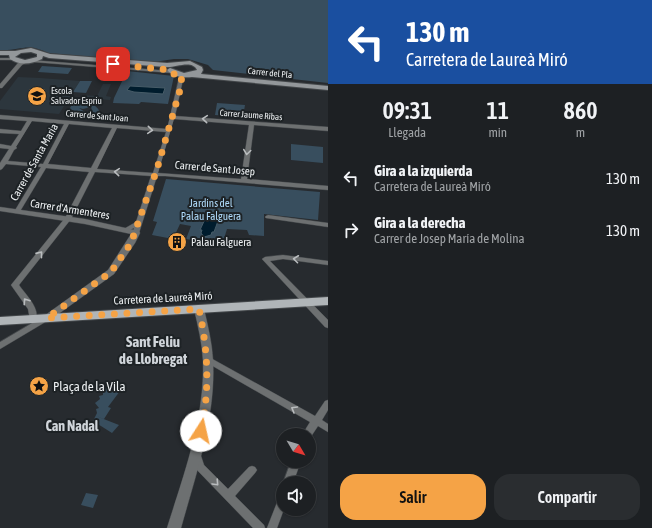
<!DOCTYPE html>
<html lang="es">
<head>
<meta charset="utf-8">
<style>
  :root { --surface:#1d2023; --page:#2a2d30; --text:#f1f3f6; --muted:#a0a3a6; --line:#3b3e41; --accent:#f5a346 }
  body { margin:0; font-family:"Asap Condensed",sans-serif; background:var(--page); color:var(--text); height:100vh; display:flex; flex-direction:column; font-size:15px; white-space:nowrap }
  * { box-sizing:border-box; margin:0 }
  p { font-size:13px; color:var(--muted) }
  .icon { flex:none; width:22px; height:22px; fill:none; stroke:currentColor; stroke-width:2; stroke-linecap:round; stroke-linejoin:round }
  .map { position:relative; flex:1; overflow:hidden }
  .sheet { display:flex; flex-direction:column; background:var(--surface); width:324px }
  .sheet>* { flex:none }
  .top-card { background:#1a4fa0; color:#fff; overflow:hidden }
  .needle { width:26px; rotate:128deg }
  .controls { position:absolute; left:276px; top:428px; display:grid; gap:8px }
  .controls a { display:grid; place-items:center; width:40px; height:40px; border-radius:50%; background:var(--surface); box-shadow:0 1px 3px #0004,0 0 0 1px var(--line); font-size:20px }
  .pin { position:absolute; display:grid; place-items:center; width:34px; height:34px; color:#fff; margin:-17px; border-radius:8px; box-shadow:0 2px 6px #0006 }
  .me { position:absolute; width:44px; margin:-22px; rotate:10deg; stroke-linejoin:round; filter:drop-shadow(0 0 3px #0008) }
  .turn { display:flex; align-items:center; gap:14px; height:84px; padding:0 12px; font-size:18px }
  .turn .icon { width:52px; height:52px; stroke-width:2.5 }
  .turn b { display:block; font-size:28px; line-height:34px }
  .eta { display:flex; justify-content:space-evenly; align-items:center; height:68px; text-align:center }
  .eta b { font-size:24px; font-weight:600; line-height:28px }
  .primary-button { display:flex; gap:8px; margin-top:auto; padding:8px 12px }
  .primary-button a { flex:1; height:46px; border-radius:16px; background:var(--accent); color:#111; font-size:16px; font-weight:600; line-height:46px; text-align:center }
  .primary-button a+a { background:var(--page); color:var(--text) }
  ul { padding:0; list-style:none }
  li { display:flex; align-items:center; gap:12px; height:52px; padding:0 12px }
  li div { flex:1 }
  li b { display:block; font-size:15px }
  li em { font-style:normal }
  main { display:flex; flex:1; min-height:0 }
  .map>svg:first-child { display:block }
</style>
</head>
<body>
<main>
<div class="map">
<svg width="328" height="528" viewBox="0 0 328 528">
  <rect width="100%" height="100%" fill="#272b2f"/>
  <path fill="#2c363d" d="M18 77 40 78 80 81 59 114 0 109V101Z
    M103 84H111L106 96 111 97 110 100 80 98 81 95 97 96Z"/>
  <path fill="#384e5e" d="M0 0H328V83L213 70 208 65 188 59H174L154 62 48 53C27 42 21 51 0 50Z
    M42 66 72 68 68 74 38 72Z
    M127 71 174 76 168 104 141 102 139 104 113 103 114 98Z
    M80 81H92L86 93 73 92Z
    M74 100C85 101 94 101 100 112L98 117 93 114 91 107 83 109 79 108 88 114 68 112Z
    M217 103 245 105 243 117 215 115Z
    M291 144 323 147V163L291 160Z
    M166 179 320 192 318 220 264 214V236L249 235 247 230 227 229 222 245 186 239 191 226 180 224 173 239 152 235 157 222 153 221Z
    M111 387 120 391 108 407 111 408 104 419 96 416 119 425 112 433 93 421 97 413 96 409 99 408 95 403 100 399 99 396 103 395V389Z
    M86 493 98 495 93 508 81 505Z"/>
  <path fill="#001c2d" stroke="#475c68" d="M130 86 165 88 163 94 134 92 127 90Z
    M212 215 216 216V220L218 221 214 232H212L211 235 204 237 201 233 202 230H200L205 219Z"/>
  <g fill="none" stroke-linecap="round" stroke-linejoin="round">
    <defs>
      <path id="minor" d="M0 58H13L15 59 13 60H0Z
        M31 60 171 71 173 72 171 73 33 62 31 61Z
        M25 61 27 62 22 65 2 88H0V84L18 63Z
        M180 74 184 75 175 116 328 127V131L254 125 247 179 328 186V190L165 176H157L139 233 136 235 133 233 134 228 125 232 122 230 136 222 151 176 95 172 71 219 19 285C26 295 40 308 36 320H30L28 309 11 285 65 218 89 172 46 168 19 213H15L14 212 41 167 6 164 2 169 0 170V163L9 149 0 148V144L11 146 19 134 0 133V129L21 131 27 121 0 119V115L167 129ZM174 119 249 125 241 179 158 173ZM32 121 64 124 43 164 8 161 14 150 17 148 16 147ZM69 124 112 128 91 168 48 164ZM117 128 166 132 153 173 97 169Z
        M268 215 328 223V227L266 218 265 217 266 216Z
        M283 255 328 261V265L283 259 270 261 328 320V328L325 327 262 259 265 257Z
        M44 316 47 317 48 319 47 321 0 349V342Z
        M207 356 315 416 325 401 328 400V410L322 420 328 424V432L318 426 310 438H309V435H302L310 422 204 361 203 359 204 357Z
        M197 452 200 453 204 465 228 489 249 467 252 466 255 467 257 470 255 473 235 496 264 525 265 528H253L197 470 192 456 194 453Z
        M291 461H301L293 483H283Z
        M283 494V509H284L277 528H267L280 495Z"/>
      <path id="tertiary" d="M0 207 85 219 139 231 140 233 135 243 114 274 50 320H44L42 318 44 316 108 270 131 234 85 224 0 211Z
        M199 306 202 307 204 309C208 326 212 343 213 360 216 417 196 474 181 528H167C184 474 205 418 203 360 202 343 198 326 194 309L196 307Z"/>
      <path id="secondary" d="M31 48 50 54 167 63 190 61 202 67 203 70 201 74 328 86V90L192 77C183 78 174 77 167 70L170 68 184 73 197 70C192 59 175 68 166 67 127 64 88 61 49 58L43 56 42 59C32 64 20 66 10 59L9 55H0V51H15ZM31 52 37 54V57L25 60 15 57 21 53Z"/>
      <path id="primary" d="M328 297V305L0 325V317Z"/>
    </defs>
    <use href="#minor" stroke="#43474a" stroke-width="1"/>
    <use href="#tertiary" stroke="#43474a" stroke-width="1"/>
    <use href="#secondary" stroke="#43474a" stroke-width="2"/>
    <use href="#primary" stroke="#43474a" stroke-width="2"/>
    <use href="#minor" fill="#6d7071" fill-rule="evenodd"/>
    <use href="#tertiary" fill="#6d7071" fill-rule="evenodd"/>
    <use href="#secondary" fill="#93979a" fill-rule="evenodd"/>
    <use href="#primary" fill="#b0b5b8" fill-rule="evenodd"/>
  </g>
  <defs><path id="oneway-chevron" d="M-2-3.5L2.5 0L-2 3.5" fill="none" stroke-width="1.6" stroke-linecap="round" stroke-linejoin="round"/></defs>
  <g stroke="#babdbf">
    <use href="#oneway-chevron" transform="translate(205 119) rotate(-175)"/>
    <use href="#oneway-chevron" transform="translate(150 130) rotate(5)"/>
    <use href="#oneway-chevron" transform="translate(247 152) rotate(98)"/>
    <use href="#oneway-chevron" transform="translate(117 172) rotate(-175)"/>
    <use href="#oneway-chevron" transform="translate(40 254) rotate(-51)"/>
    <use href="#oneway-chevron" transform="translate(296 259) rotate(-173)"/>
    <use href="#oneway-chevron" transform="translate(26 301) rotate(-124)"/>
    <use href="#oneway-chevron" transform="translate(294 409) rotate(-150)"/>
    <use href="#oneway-chevron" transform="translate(216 483) rotate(47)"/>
  </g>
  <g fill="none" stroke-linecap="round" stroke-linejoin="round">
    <path stroke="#f5a346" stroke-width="7" stroke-dasharray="0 12.6" d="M113 64 170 70 174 74 182 75 180 90 157 169 131 243 111 272 47 318 199 309C208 350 210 390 201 431"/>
  </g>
  <defs>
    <symbol id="school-disc" viewBox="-11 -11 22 22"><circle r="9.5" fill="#f5a346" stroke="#1d2225"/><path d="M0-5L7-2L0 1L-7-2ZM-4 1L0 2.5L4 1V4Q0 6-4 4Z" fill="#111"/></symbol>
    <symbol id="building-disc" viewBox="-11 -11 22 22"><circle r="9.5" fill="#f5a346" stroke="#1d2225"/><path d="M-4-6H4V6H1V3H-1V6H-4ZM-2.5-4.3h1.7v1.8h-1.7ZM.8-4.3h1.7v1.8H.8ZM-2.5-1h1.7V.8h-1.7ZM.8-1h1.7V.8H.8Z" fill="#111"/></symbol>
    <symbol id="sight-disc" viewBox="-11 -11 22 22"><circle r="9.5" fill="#f5a346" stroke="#1d2225"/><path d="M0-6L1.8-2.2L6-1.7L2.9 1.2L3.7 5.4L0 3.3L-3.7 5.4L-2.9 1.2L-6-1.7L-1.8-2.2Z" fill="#111"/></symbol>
  </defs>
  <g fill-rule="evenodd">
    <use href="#school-disc" x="26" y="85" width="22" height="22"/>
    <use href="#building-disc" x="166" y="231" width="22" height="22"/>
    <use href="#sight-disc" x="28" y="375" width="22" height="22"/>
  </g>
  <g text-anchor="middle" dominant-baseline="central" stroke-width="4" stroke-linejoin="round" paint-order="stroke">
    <g font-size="9" fill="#eef1f3" stroke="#1d2225">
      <text transform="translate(270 73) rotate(6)">Carrer del Pla</text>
      <text transform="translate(251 115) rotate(4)">Carrer Jaume Ribas</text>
      <text transform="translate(97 116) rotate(5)">Carrer de Sant Joan</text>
    </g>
    <g font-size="9" fill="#eef1f3" stroke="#1d2225" text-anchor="start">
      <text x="51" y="91">Escola<tspan x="51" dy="10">Salvador Espriu</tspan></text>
    </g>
    <g font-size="11" fill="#eef1f3" stroke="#1d2225">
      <text transform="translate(34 162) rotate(-61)">Carrer de Santa Maria</text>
      <text transform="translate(215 168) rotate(5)">Carrer de Sant Josep</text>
      <text transform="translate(70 209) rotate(9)">Carrer d'Armenteres</text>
      <text transform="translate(163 298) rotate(-3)">Carretera de Laureà Miró</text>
    </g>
    <g font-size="11" fill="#b0dbfb" stroke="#1d2225">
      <text x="211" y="203">Jardins del<tspan x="211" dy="13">Palau Falguera</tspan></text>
    </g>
    <g font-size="11" fill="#eef1f3" stroke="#1d2225" text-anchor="start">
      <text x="191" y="242">Palau Falguera</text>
    </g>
    <g font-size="13" fill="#eef1f3" stroke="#1d2225" text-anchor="start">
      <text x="53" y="386">Plaça de la Vila</text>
    </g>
    <g font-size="14" font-weight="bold" fill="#d0d5da" stroke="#1d2225">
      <text x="72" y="426">Can Nadal</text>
    </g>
    <g font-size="15" font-weight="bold" fill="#d0d5da" stroke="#1d2225">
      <text x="153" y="341">Sant Feliu<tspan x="153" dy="17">de Llobregat</tspan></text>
    </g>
  </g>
</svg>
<div class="controls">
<a><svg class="needle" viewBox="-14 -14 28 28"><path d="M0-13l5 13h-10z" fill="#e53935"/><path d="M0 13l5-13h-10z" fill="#a0a3a6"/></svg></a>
<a><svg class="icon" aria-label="sound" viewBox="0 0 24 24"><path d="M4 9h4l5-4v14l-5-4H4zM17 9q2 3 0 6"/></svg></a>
</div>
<div class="pin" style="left:113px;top:64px;background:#d93025"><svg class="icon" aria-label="arrive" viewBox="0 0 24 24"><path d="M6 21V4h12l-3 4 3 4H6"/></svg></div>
<svg class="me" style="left:201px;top:431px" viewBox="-20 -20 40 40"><circle r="19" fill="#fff"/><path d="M0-13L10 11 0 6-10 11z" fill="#f5a346"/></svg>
</div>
<section class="sheet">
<div class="top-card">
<div class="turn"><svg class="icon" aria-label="left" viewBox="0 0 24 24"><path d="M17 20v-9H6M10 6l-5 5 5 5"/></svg><div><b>130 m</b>Carretera de Laureà Miró</div></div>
</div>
<div class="eta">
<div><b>09:31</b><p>Llegada</p></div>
<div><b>11</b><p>min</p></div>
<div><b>860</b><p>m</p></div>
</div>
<ul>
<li><svg class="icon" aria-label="left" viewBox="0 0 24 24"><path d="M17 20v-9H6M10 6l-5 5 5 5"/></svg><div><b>Gira a la izquierda</b><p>Carretera de Laureà Miró</p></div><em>130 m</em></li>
<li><svg class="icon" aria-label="right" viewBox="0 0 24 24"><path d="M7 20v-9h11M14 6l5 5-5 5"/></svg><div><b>Gira a la derecha</b><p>Carrer de Josep María de Molina</p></div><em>130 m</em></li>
</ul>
<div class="primary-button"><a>Salir</a><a>Compartir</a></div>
</section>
</main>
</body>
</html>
